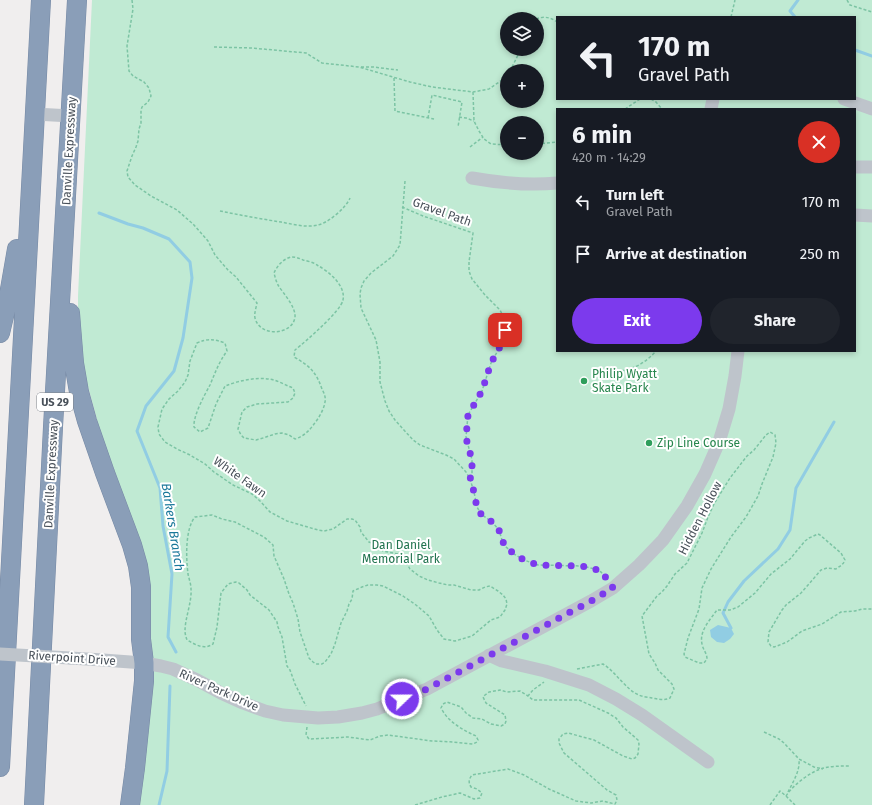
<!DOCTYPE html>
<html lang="en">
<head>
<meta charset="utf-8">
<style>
  :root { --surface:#171b24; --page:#20242c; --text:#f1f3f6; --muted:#9ea1a6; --accent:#7c3aed }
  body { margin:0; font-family:"Fira Sans",sans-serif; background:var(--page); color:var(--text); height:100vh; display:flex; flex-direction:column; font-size:15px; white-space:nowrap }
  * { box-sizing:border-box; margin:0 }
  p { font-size:13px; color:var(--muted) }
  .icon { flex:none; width:22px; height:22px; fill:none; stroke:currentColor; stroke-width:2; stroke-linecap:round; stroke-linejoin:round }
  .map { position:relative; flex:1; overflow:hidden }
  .side { position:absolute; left:556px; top:108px; width:300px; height:244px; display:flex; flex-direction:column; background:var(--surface); border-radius:0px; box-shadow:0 2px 6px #0003 }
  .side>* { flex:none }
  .banner { position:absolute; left:556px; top:16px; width:300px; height:84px; border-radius:0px; box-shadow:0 2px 6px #0003; background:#171b24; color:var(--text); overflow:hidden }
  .controls { position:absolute; left:500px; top:12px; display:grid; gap:8px }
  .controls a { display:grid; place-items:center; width:44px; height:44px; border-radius:50%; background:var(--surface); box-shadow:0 2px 6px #0003; font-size:20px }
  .pin { position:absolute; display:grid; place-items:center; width:34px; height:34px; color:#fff; margin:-17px; border-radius:8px; box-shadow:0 2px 6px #0006 }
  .me { position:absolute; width:44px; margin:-22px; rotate:68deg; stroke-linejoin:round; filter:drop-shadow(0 0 3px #0008) }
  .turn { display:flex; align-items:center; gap:14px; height:84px; padding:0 16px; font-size:18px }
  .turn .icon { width:52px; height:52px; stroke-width:2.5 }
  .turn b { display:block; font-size:28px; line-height:34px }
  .round { display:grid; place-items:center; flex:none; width:42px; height:42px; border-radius:21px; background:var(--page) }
  .overview { display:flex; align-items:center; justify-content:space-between; height:68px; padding:0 16px }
  h1 { font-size:24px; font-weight:700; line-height:30px }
  .action { display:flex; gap:8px; margin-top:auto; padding:8px 16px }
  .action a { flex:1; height:46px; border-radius:24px; background:var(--accent); color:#fff; font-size:16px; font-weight:700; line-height:46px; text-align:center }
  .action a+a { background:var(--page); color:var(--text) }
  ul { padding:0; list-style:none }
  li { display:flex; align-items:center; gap:12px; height:52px; padding:0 16px }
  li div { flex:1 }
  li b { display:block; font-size:15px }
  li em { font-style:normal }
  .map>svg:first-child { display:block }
</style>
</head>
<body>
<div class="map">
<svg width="872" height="805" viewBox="0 0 872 805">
  <rect width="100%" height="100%" fill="#f0eeee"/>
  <path fill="#c0ead3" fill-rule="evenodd" d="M92 0H872V805H135L149 700 151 620 148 570 133 521 101 435 85 375 78 323V296ZM557 17H855V99H557ZM507 19H537V49H507ZM507 71H537V101H507ZM557 109H855V351H557ZM507 123H537V153H507Z"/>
  <path fill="#91cde3" d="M718 625 731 628 734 634 730 639 724 643 717 642 711 637 710 630Z"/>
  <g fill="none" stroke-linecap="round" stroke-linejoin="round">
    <path stroke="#91cde3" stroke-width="3" d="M795 17 790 11 798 0
      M855 50 872 56
      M99 213 128 224 143 228 169 239 190 262 192 278 183 338 174 371 146 406 137 431 160 488 163 526 172 574 168 637 176 652
      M731 628 723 613 728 602 744 581 778 549 790 530 796 488 834 422
      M159 805 167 771 170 686"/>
    <defs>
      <path id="highway" d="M70 313 71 326 74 363 79 392 87 421 105 473 132 545 138 566 141 587V639L144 663V681L135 768 130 805
        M0 333 9 295 17 249
        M0 767 41 0
        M34 805 53 427 77 0"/>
    </defs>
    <use href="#highway" stroke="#7689a4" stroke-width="20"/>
    <path stroke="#7cc4a4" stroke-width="1.5" stroke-dasharray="3 2" stroke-linecap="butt" d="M132 0 133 9 127 46 129 71 133 76 144 82 149 88 151 96 148 102 142 107 141 110V123L139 129 138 141 136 147 132 156 127 171 128 177 135 185 151 196 177 210 193 224 208 241 215 255 228 270 236 277 257 303C256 308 254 314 255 318 260 338 293 335 295 317 296 307 283 293 278 285 276 281 275 277 274 273 277 266 283 259 291 257 295 257 299 258 303 260 307 261 313 262 317 265 328 271 346 285 343 300 341 311 305 342 295 350L294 357C310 366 316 372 322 389 324 393 326 397 325 402 324 409 319 418 314 424 309 431 304 436 295 439L289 435 282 433 275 434 260 439 256 440 244 438 241 435 238 429 242 412 247 407 257 404 288 402 293 398 295 393 293 388C285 385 277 380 269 379 255 377 238 381 225 386L216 404 208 428 200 432 194 427C193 416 204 396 210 385 215 373 219 362 227 351L225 343C214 339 208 338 197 343L190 361 188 375 185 382 178 391 169 399 162 409 158 427 159 434 165 442 177 449 190 455 205 464 214 472 233 485 252 494 260 501 270 512 287 521 318 530 324 531 333 529 347 519H352L355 520 360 527 361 532 369 542 377 545 383 551 398 554 402 556 406 562 410 569 419 576 428 580 439 583 448 585H454L471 590H479L485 587 490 586 498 591 503 595 506 599 507 604 505 610 500 617 491 620 472 636 455 641 444 639 437 630 429 616 416 605 403 596 383 586 377 585H368L362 587 353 591 352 599 349 604 347 611 341 623 335 644 331 654 325 662 322 664H316L313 662 309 658 300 632 298 619 293 603 289 594 284 579 274 556 273 545 264 537 235 522 222 519 212 515 195 517C185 529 186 558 188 574 189 579 191 584 191 589 192 602 185 618 185 631 185 634 186 637 187 640 196 645 204 650 213 644L217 627 221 593 228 584 236 582 239 583 247 590 250 595 269 610 277 622 278 627 282 637 287 666 290 670 295 684 306 706
      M847 0 850 5 872 12
      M731 17 735 0
      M536 19C544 16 550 17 557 22
      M214 47 252 48 306 53 322 63 359 67 410 82 432 87 473 92 489 89 502 80 507 73
      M361 67H373L398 70
      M509 71 512 67 521 49
      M394 78 395 111 434 119
      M473 92 474 121 479 131 484 139 491 144 507 145
      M651 99 656 102 662 109
      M625 109 640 99
      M459 117 466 118 474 121
      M428 118 432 95 462 102 458 127
      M537 144 557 142
      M470 147 483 137
      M405 181 400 245 393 256 371 273 364 281 361 288 360 294 361 308 376 340 380 362V382L385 401 389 411 395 420 413 440 420 445 446 455 454 459 466 472 470 479 474 492 477 507 481 514 492 522 499 530 502 540 505 546 514 554 524 560 538 565 582 566 595 569 601 572 607 579
      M402 207 423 216 473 233 469 262V271L472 279 485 295 500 310 505 320V330L501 345 491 363 482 391 468 415 466 437 472 460V474L470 479
      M220 211C240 215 261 219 281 222 292 224 306 228 318 225 328 223 346 208 350 198
      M607 369C624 376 645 364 656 351
      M577 669 603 664C616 672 626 690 639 695 643 697 648 697 652 698 658 699 664 701 670 698L674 689 672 684 658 670 655 663 649 654 642 616 657 596 662 592 667 586 675 574 687 563 702 533 708 517 714 504 730 478 747 456 754 450 766 435 770 432 775 435 776 443 773 457 762 484 758 496 746 517 731 537 711 569 702 588 699 609 688 638 684 654 685 657 699 663H704L707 659C707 653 703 650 702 644 699 631 710 620 717 610H730L738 607 755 593 771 574 790 559 805 541 809 538 818 534 820 535 841 553 845 560C843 565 840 566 836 569L827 568 821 570 801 593 786 605 782 610 769 632 768 642 771 646 774 647 777 646 787 642 802 631 822 624 841 612 855 611 862 609H872
      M307 727 306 735 309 739H311L348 737 370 740 380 736 388 735 432 741 453 742 473 744 477 742 478 740 476 736C463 730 448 722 441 708L443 704 447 702 461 707 466 713 473 718 482 719 491 724 501 726 505 724 506 721 505 715 486 703 483 697 485 695 489 692 500 690 507 692 520 691 528 696
      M764 732 779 739 784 743 799 759 814 767 823 769
      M788 792C793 782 800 771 799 760
      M786 796 795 805
      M415 805 442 797 460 793 474 799 480 798 482 793 477 789 471 787C468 782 469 779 472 775L508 769 524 775 549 789 576 801 591 803 603 801 615 804 617 800 616 795 607 790 564 753 559 743V739L563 734 568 733 594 740 623 756 632 759 635 758 638 754 639 744 638 740 623 727 616 718 608 713 579 700H533L528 696 533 690 544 682
      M770 805 780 791 786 796C793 785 811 771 824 768 832 766 841 766 850 766"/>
    <path stroke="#bec4cb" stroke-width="13" d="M844 99 872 109
      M711 109 713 99
      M35 114 71 116
      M855 167H872
      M472 178C500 183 528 186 557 183
      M855 215 872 216
      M489 655 502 661 545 671 589 685 616 699 642 715 708 762
      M70 658 103 660 144 663 161 666 173 669 197 680 221 693 243 703 265 711 283 715 318 718 338 717 362 713 377 709 427 689 591 601 613 588 639 565 663 540 687 506 705 474 719 442 729 409 735 376 738 351"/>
    <use href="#highway" stroke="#8a9eb8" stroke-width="19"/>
    <path stroke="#bec4cb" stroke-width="13" d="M0 654 70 658"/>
  </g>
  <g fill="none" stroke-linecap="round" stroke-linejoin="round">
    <path stroke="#7c3aed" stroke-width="7" stroke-dasharray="0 12.6" d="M402 699 427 689 591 601 613 588 602 572 595 569 582 566 538 565 524 560 514 554 505 546 502 540 499 530 492 522 481 514 477 508 474 492 470 479 472 474V460L466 438 468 415 482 391 491 363 501 345 505 330"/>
  </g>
  <g fill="#2e9e5b" stroke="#fff" stroke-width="1.5">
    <circle cx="584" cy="381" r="4"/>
    <circle cx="649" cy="443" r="4"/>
  </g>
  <g text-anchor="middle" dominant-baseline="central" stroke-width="4" stroke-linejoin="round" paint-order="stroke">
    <rect fill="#fff" stroke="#7f848b" stroke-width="1" x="37" y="393" width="36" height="18" rx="3"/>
    <g font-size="11" font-weight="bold" fill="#485059">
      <text x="55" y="402">US 29</text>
    </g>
    <g font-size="12" fill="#485059" stroke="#fff">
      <text transform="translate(69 151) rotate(-87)">Danville Expressway</text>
      <text transform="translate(442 212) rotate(20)">Gravel Path</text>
      <text transform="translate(51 474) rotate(-87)">Danville Expressway</text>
      <text transform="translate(240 477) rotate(35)">White Fawn</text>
      <text transform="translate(700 518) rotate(-63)">Hidden Hollow</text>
      <text transform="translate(72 658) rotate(4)">Riverpoint Drive</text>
      <text transform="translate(219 690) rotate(24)">River Park Drive</text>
    </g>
    <g font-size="12" fill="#27864d" stroke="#fff" text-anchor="start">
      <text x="592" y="374">Philip Wyatt<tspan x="592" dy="14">Skate Park</tspan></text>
      <text x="657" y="443">Zip Line Course</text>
    </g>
    <g font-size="12" fill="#20734e" stroke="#fff">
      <text x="401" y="545">Dan Daniel<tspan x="401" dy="14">Memorial Park</tspan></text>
    </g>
    <g font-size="13" font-style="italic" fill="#1a789a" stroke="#fff">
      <text transform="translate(173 527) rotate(81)">Barkers Branch</text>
    </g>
  </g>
</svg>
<div class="controls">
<a><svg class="icon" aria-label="layers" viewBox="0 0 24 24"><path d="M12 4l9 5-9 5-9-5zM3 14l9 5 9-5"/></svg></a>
<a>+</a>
<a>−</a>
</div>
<div class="pin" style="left:505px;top:330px;background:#d93025"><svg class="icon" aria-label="arrive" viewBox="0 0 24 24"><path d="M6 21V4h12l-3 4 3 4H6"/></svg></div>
<svg class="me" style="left:402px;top:699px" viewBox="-20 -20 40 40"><circle r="17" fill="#7c3aed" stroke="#fff" stroke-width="3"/><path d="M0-11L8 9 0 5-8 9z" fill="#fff"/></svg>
<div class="banner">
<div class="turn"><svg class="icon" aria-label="left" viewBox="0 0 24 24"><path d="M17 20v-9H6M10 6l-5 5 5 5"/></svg><div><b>170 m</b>Gravel Path</div></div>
</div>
<section class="side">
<div class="overview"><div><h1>6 min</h1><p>420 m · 14:29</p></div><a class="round" style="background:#d93025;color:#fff"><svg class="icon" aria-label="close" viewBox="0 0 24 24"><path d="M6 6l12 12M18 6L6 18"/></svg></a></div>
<ul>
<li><svg class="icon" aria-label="left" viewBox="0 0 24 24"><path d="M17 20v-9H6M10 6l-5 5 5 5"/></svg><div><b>Turn left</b><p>Gravel Path</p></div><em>170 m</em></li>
<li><svg class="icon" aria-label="arrive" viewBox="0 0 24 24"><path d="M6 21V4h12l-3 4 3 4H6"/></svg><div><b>Arrive at destination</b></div><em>250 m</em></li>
</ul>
<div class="action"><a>Exit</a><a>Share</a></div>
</section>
</div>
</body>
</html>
